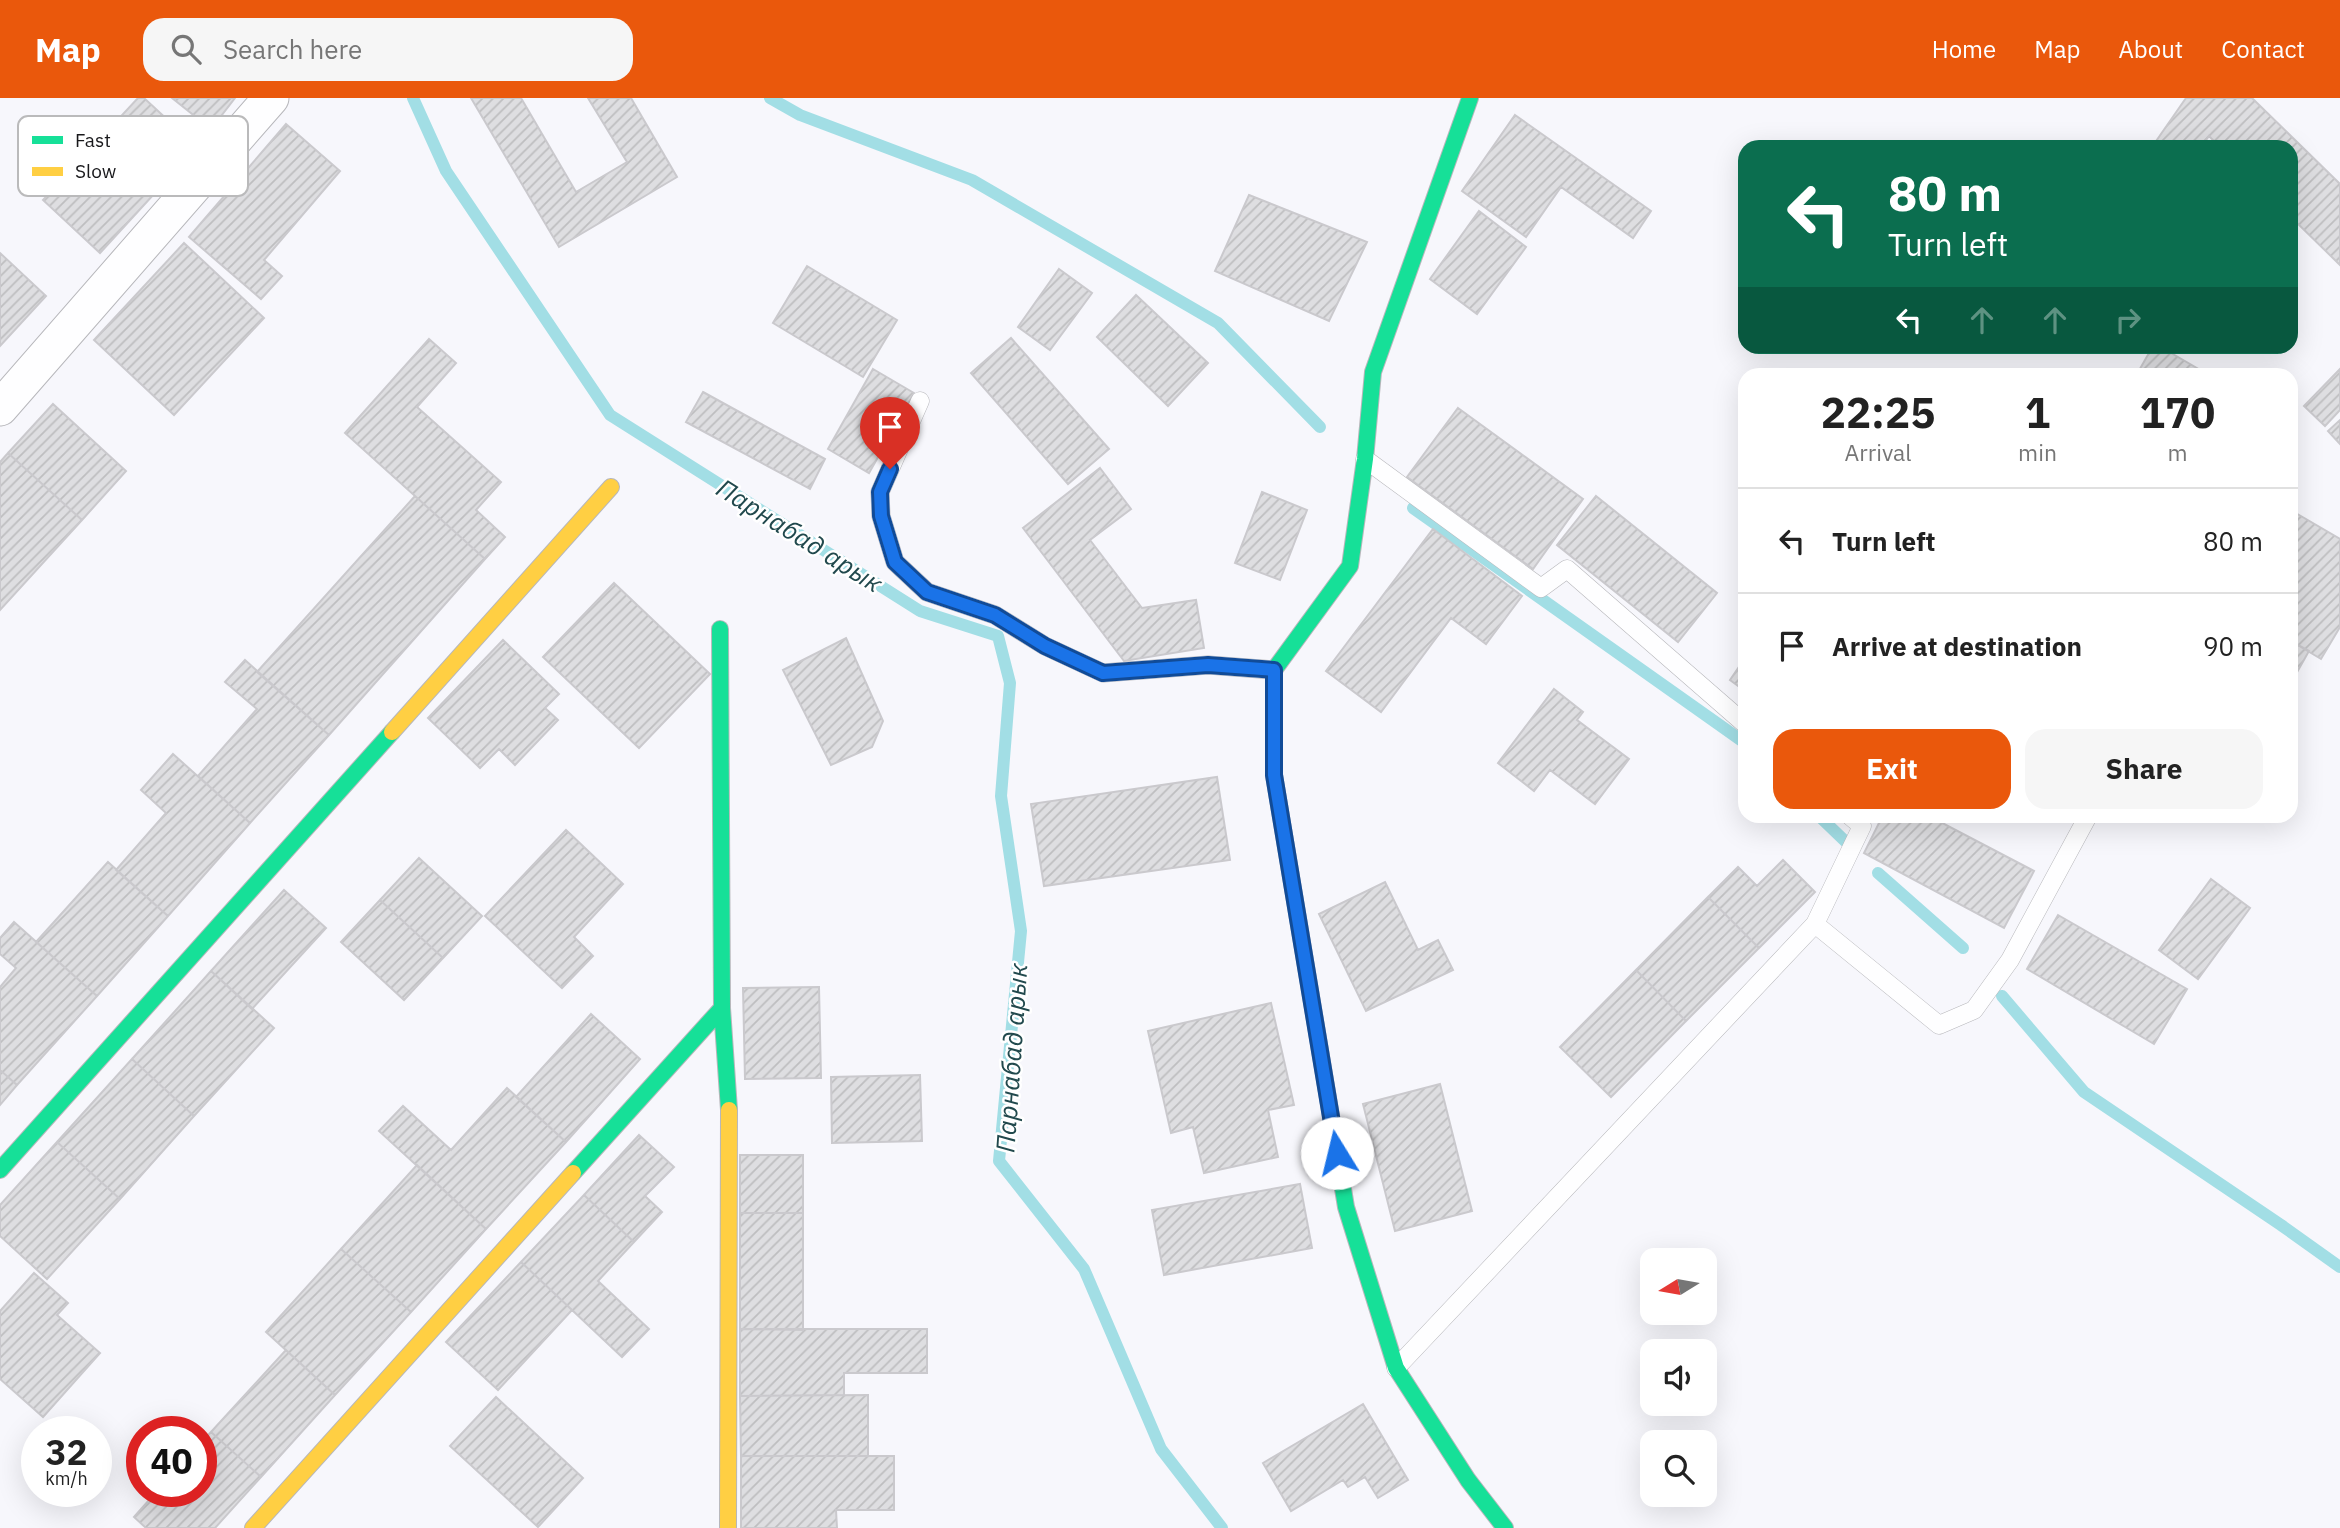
<!DOCTYPE html>
<html lang="en">
<head>
<meta charset="utf-8">
<style>
  :root { --surface:#fff; --page:#f6f6f6; --text:#222; --muted:#767676; --line:#e0e0e0; --accent:#ea580c }
  body { margin:0; font-family:"IBM Plex Sans",sans-serif; background:var(--page); color:var(--text); height:100vh; display:flex; flex-direction:column; font-size:26px; white-space:nowrap }
  * { box-sizing:border-box; margin:0 }
  p { font-size:23px; color:var(--muted) }
  .icon { flex:none; width:38px; height:38px; fill:none; stroke:currentColor; stroke-width:2; stroke-linecap:round; stroke-linejoin:round }
  .map { position:relative; flex:1; overflow:hidden }
  .drawer { position:absolute; left:1738px; top:270px; width:560px; height:455px; display:flex; flex-direction:column; background:var(--surface); border-radius:21px; box-shadow:0 7px 28px #0002 }
  .drawer>* { flex:none }
  .top-card { position:absolute; left:1738px; top:42px; width:560px; height:214px; border-radius:21px; box-shadow:0 7px 28px #0002; background:#0b6e4f; color:#fff; overflow:hidden }
  .needle { width:46px; rotate:259deg }
  .controls { position:absolute; left:1640px; top:1150px; display:grid; gap:14px }
  .controls a { display:grid; place-items:center; width:77px; height:77px; border-radius:14px; background:var(--surface); box-shadow:0 7px 28px #0002; font-size:35px }
  .speed { position:absolute; left:21px; top:1318px; display:flex; gap:14px; font-size:35px; font-weight:700; text-align:center }
  .speed>* { display:grid; place-content:center; width:91px; height:91px; border-radius:50%; background:var(--surface); box-shadow:0 7px 28px #0002; line-height:1 }
  .speed small { font-size:18px; font-weight:400 }
  .speed .limit { border:10px solid #d22; background:#fff; color:#111 }
  .pin { position:absolute; display:grid; place-items:center; width:60px; height:60px; color:#fff; margin:-72px -30px; border-radius:50% 50% 50% 0; rotate:-45deg; box-shadow:0 0 7px #0007 }
  .pin .icon { rotate:45deg }
  .me { position:absolute; width:77px; margin:-38px; rotate:351deg; stroke-linejoin:round; filter:drop-shadow(0 0 5px #0008) }
  .turn { display:flex; align-items:center; gap:24px; height:147px; padding:0 35px; font-size:32px }
  .turn .icon { width:91px; height:91px; stroke-width:2.5 }
  .turn b { display:block; font-size:49px; line-height:60px }
  .lanes { display:flex; align-items:center; height:66px; padding:0 35px; background:#0003; justify-content:center; gap:35px; direction:ltr }
  .lanes .off { opacity:.35 }
  .eta { display:flex; justify-content:space-evenly; align-items:center; height:119px; text-align:center }
  .eta b { font-size:42px; font-weight:700; line-height:49px }
  .action { display:flex; gap:14px; margin-top:auto; padding:14px 35px }
  .action a { flex:1; height:80px; border-radius:21px; background:var(--accent); color:#fff; font-size:28px; font-weight:700; line-height:80px; text-align:center }
  .action a+a { background:var(--page); color:var(--text) }
  ul { padding:0; list-style:none }
  li { display:flex; align-items:center; gap:21px; height:105px; padding:0 35px; border-top:2px solid var(--line) }
  li div { flex:1 }
  li b { display:block; font-size:26px }
  li em { font-style:normal }
  header { display:flex; align-items:center; gap:42px; box-sizing:border-box; height:98px; padding:0 35px; background:var(--accent); color:#fff }
  header strong { font-size:33px }
  nav { display:flex; gap:38px; margin-inline-start:auto; font-size:24px }
  .search { width:490px; height:63px; background:var(--page); display:flex; align-items:center; gap:18px; box-sizing:border-box; padding:0 24px; border-radius:21px; color:var(--muted); font-size:26px }
  .map>svg:first-child { display:block }
</style>
</head>
<body>
<header>
<strong>Map</strong>
<div class="search"><svg class="icon" aria-label="search" viewBox="0 0 24 24"><circle cx="10" cy="10" r="6"/><path d="M15 15l6 6"/></svg>Search here</div>
<nav><a>Home</a><a>Map</a><a>About</a><a>Contact</a></nav>
</header>
<div class="map">
<svg width="2340" height="1430" viewBox="0 0 2340 1430">
  <defs>
    <pattern id="building-hatch" width="6" height="6" patternUnits="userSpaceOnUse" patternTransform="scale(1.75)"><rect width="6" height="6" fill="#dedee1"/><path d="M-1 1l2-2M0 6l6-6M5 7l2-2" fill="none" stroke="#bebec0"/></pattern>
  </defs>
  <rect width="100%" height="100%" fill="#f7f7fc"/>
  <g fill="none" stroke-linecap="round" stroke-linejoin="round">
    <path stroke="#a2dee5" stroke-width="12" d="M413 0 446 73 610 317 920 513 998 538 1010 585 1001 698 1021 833 999 1063 1084 1171 1161 1351 1222 1430
      M770 0 800 17 972 82 1218 225 1320 329
      M1413 410 1745 645
      M1819 718 1847 745
      M1878 775 1963 850
      M2002 898 2084 994 2281 1127 2340 1169"/>
  </g>
  <path fill="url(#building-hatch)" stroke="#cac9cd" stroke-width="2" d="M138 0H144L197 49 100 155 43 102Z
    M172 0H235L211 31Z
    M471 0H521L576 94 627 64 588 0H631L677 79 559 149Z
    M2186 0H2252L2340 86V167L2291 119V49H2220L2209 38 2201 49H2152Z
    M1515 17 1651 113 1633 140 1561 89 1526 139 1462 93Z
    M286 26 340 73 264 162 282 178 261 201 189 139Z
    M1249 97 1367 144 1329 223 1215 173Z
    M1479 113 1526 149 1477 216 1430 181Z
    M184 145 264 220 174 317 94 242Z
    M0 155 46 198 0 248Z
    M807 168 897 222 863 279 773 225Z
    M1059 171 1092 195 1050 252 1018 229Z
    M1136 197 1208 265 1168 308 1097 239Z
    M1011 240 1109 351 1068 386 971 275Z
    M429 241 456 265 417 309 501 384 476 412 505 439 485 461 345 335Z
    M2153 248H2159L2207 276H2137Z
    M873 271 914 295 869 375 828 351Z
    M2340 271V312L2325 328 2304 308Z
    M703 294 825 361 810 391 686 324Z
    M53 306 126 373 82 422 8 355Z
    M1458 310 1583 401 1533 471 1407 379Z
    M2340 322V346L2328 333Z
    M8 355 82 422 0 512V364Z
    M1100 370 1131 411 1090 442 1142 510 1196 502 1204 550 1124 563 1023 430Z
    M1262 394 1307 412 1280 482 1235 465Z
    M415 398 485 461 329 637 257 574Z
    M1596 398 1717 495 1678 544 1557 447Z
    M2294 414 2340 441V529L2321 561 2291 543V419Z
    M1433 431 1522 498 1486 546 1451 520 1381 614 1326 573Z
    M614 485 710 576 639 650 543 559Z
    M846 540 883 623 872 649 831 667 783 572Z
    M503 542 559 596 545 610 558 622 515 667 499 651 480 670 428 620Z
    M2291 543 2309 553 2291 585Z
    M1745 560V593L1730 582Z
    M245 562 329 637 250 725 198 678 257 611 225 584Z
    M1554 591 1583 614 1577 622 1629 661 1595 706 1550 672 1534 693 1498 665Z
    M173 656 250 725 168 818 116 772 166 715 141 692Z
    M1217 679 1230 762 1044 788 1031 706Z
    M1875 718H1929L2034 773 2004 830 1864 755 1881 721Z
    M566 732 623 786 574 839 593 858 562 890 485 818Z
    M419 760 482 818 443 860 380 802Z
    M1783 762 1815 794 1759 850 1708 799 1738 769 1757 788Z
    M108 764 168 818 97 898 36 844Z
    M2211 781 2250 810 2198 881 2159 852Z
    M1385 784 1418 852 1438 842 1453 872 1366 913 1319 816Z
    M284 792 326 830 252 911 211 873Z
    M1708 799 1759 850 1686 923 1636 872Z
    M380 802 443 860 404 902 341 844Z
    M2058 817 2187 891 2154 946 2027 871Z
    M14 824 97 898 17 987 0 972V889L16 870 0 856V840Z
    M1636 872 1686 923 1611 999 1560 949Z
    M211 873 274 930 194 1018 132 961Z
    M819 889 821 980 745 981 743 890Z
    M1271 905 1294 1007 1268 1012 1278 1059 1204 1075 1193 1029 1171 1035 1148 933Z
    M591 916 640 961 566 1044 516 999Z
    M132 961 194 1018 120 1101 57 1044Z
    M0 972 17 987 0 1007Z
    M920 977 922 1043 832 1045 831 979Z
    M1440 986 1472 1113 1395 1133 1363 1006Z
    M507 990 566 1044 486 1131 379 1033 403 1008 451 1052Z
    M639 1037 674 1069 645 1098 662 1114 634 1144 584 1097Z
    M57 1044 120 1101 47 1181 0 1138V1107Z
    M740 1057H803V1115H740Z
    M417 1067 486 1131 411 1214 341 1151Z
    M1300 1086 1312 1150 1164 1177 1152 1112Z
    M584 1097 634 1144 598 1183 649 1231 622 1259 521 1164Z
    M740 1115H803V1232L740 1231Z
    M341 1151 411 1214 335 1297 266 1234Z
    M521 1164 572 1212 498 1292 446 1244Z
    M34 1175 68 1205 57 1217 100 1255 43 1319 0 1281V1213Z
    M740 1231H927V1275H844V1297L740 1298Z
    M286 1252 335 1297 261 1379 211 1334Z
    M868 1297V1358H741L740 1298Z
    M496 1299 583 1380 538 1429 450 1348Z
    M1363 1306 1408 1382 1378 1400 1365 1379 1348 1389 1343 1382 1291 1413 1263 1365Z
    M211 1334 261 1379 215 1430H146L134 1419 157 1393H201V1345Z
    M741 1358H894V1412H836L837 1430H741Z"/>
  <g fill="none" stroke-linecap="round" stroke-linejoin="round">
    <defs>
      <path id="lane" d="M920 303 880 394 881 418 895 464 927 494 995 517 1045 548 1103 575 1208 567 1274 572
        M1365 361 1541 490 1567 471 1745 626
        M1815 826 1862 728 1850 718
        M1396 1270 1815 826 1939 927 1974 912 2010 862 2088 718"/>
      <path id="street" d="M0 310 271 0"/>
      <path id="fast" d="M720 531 722 910 729 1012
        M1274 629V572L1350 468 1365 361 1373 274 1470 0
        M1332 1024 1346 1109 1396 1270 1468 1382 1505 1430
        M0 1072 392 634
        M573 1075 722 910"/>
      <path id="slow" d="M1274 629V677L1332 1024
        M392 634 611 389
        M253 1430 573 1075
        M728 1430 729 1012"/>
    </defs>
    <use href="#lane" stroke="#b7b7bb" stroke-width="19"/>
    <use href="#street" stroke="#b7b7bb" stroke-width="37"/>
    <use href="#fast" stroke="#b7b7bb" stroke-width="18"/>
    <use href="#slow" stroke="#b7b7bb" stroke-width="18"/>
    <use href="#lane" stroke="#fefeff" stroke-width="18"/>
    <use href="#street" stroke="#fefeff" stroke-width="35"/>
    <use href="#fast" stroke="#16e098" stroke-width="16"/>
    <use href="#slow" stroke="#ffcf43" stroke-width="16"/>
  </g>
  <g fill="none" stroke-linecap="round" stroke-linejoin="round">
    <defs>
      <path id="route" d="M890 371 880 394 881 418 895 464 927 494 995 517 1045 548 1103 575 1208 567 1274 572V677L1337 1055"/>
    </defs>
    <use href="#route" stroke="#114b97" stroke-width="18"/>
    <use href="#route" stroke="#1a73e8" stroke-width="12"/>
  </g>
  <g text-anchor="middle" dominant-baseline="central" stroke-width="5" stroke-linejoin="round" paint-order="stroke">
    <g font-size="26" font-style="italic" fill="#21494d" stroke="#fff">
      <text transform="translate(800 437) rotate(32)">Парнабад арык</text>
      <text transform="translate(1011 960) rotate(-86)">Парнабад арык</text>
    </g>
  </g>
  <rect x="18" y="18" width="230" height="80" rx="10" fill="#fff" stroke="#bababb" stroke-width="2"/>
  <rect x="32" y="38" width="31" height="8" fill="#16e098"/>
  <rect x="32" y="69" width="31" height="9" fill="#ffcf43"/>
  <g font-size="19" fill="#18181b">
    <text x="75" y="49">Fast</text>
    <text x="75" y="80">Slow</text>
  </g>
</svg>
<div class="controls">
<a><svg class="needle" viewBox="-14 -14 28 28"><path d="M0-13l5 13h-10z" fill="#e53935"/><path d="M0 13l5-13h-10z" fill="#767676"/></svg></a>
<a><svg class="icon" aria-label="sound" viewBox="0 0 24 24"><path d="M4 9h4l5-4v14l-5-4H4zM17 9q2 3 0 6"/></svg></a>
<a><svg class="icon" aria-label="search" viewBox="0 0 24 24"><circle cx="10" cy="10" r="6"/><path d="M15 15l6 6"/></svg></a>
</div>
<div class="speed"><div>32<small>km/h</small></div><div class="limit">40</div></div>
<div class="pin" style="left:890px;top:371px;background:#d93025"><svg class="icon" aria-label="arrive" viewBox="0 0 24 24"><path d="M6 21V4h12l-3 4 3 4H6"/></svg></div>
<svg class="me" style="left:1337px;top:1055px" viewBox="-20 -20 40 40"><circle r="19" fill="#fff"/><path d="M0-13L10 11 0 6-10 11z" fill="#1a73e8"/></svg>
<div class="top-card">
<div class="turn"><svg class="icon" aria-label="left" viewBox="0 0 24 24"><path d="M17 20v-9H6M10 6l-5 5 5 5"/></svg><div><b>80 m</b>Turn left</div></div>
<div class="lanes"><svg class="icon" aria-label="left" viewBox="0 0 24 24"><path d="M17 20v-9H6M10 6l-5 5 5 5"/></svg><svg class="icon off" aria-label="ahead" viewBox="0 0 24 24"><path d="M12 20V5M6 11l6-6 6 6"/></svg><svg class="icon off" aria-label="ahead" viewBox="0 0 24 24"><path d="M12 20V5M6 11l6-6 6 6"/></svg><svg class="icon off" aria-label="right" viewBox="0 0 24 24"><path d="M7 20v-9h11M14 6l5 5-5 5"/></svg></div>
</div>
<section class="drawer">
<div class="eta">
<div><b>22:25</b><p>Arrival</p></div>
<div><b>1</b><p>min</p></div>
<div><b>170</b><p>m</p></div>
</div>
<ul>
<li><svg class="icon" aria-label="left" viewBox="0 0 24 24"><path d="M17 20v-9H6M10 6l-5 5 5 5"/></svg><div><b>Turn left</b></div><em>80 m</em></li>
<li><svg class="icon" aria-label="arrive" viewBox="0 0 24 24"><path d="M6 21V4h12l-3 4 3 4H6"/></svg><div><b>Arrive at destination</b></div><em>90 m</em></li>
</ul>
<div class="action"><a>Exit</a><a>Share</a></div>
</section>
</div>
</body>
</html>
